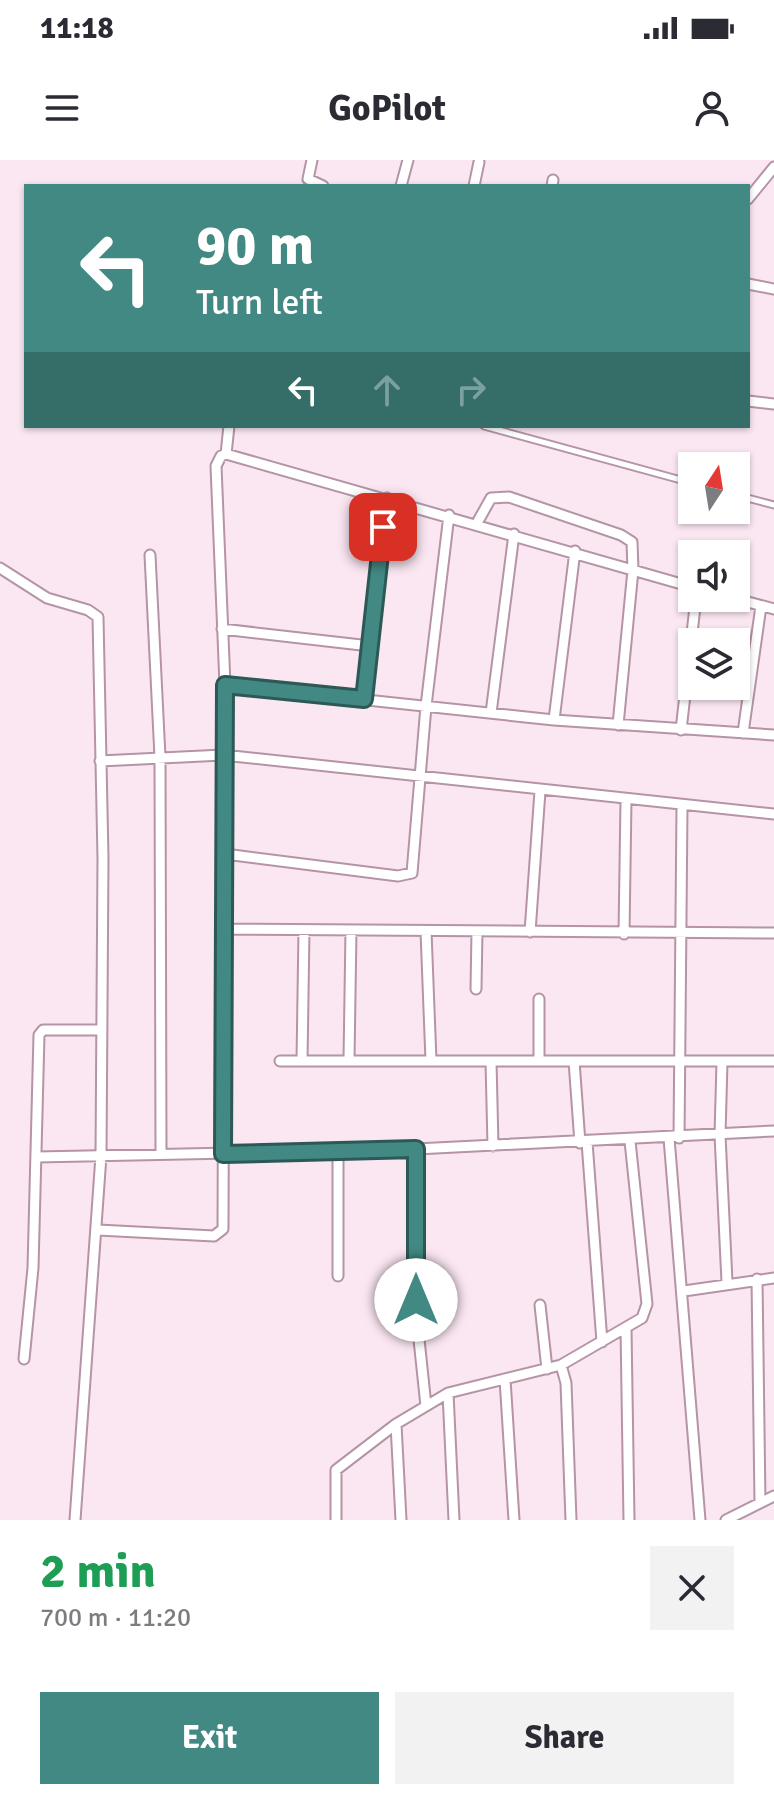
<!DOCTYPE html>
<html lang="en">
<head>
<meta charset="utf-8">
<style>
  :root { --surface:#fff; --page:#f2f2f3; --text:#2b2b33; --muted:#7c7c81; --accent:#438983 }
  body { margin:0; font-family:Signika,sans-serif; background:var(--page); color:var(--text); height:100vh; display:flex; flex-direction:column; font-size:30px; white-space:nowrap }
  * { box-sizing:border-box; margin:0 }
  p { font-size:26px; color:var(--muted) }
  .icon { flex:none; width:44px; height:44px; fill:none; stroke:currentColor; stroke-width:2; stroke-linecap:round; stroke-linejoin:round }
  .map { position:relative; height:1360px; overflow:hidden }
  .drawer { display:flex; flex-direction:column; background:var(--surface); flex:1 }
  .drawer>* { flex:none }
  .banner { position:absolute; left:24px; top:24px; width:726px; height:244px; border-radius:0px; box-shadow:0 2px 6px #0004; background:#438983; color:#fff; overflow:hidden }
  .needle { width:52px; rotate:12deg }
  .tools { position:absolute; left:678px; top:292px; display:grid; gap:16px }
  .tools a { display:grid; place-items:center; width:72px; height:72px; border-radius:0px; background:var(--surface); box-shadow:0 2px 6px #0004; font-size:40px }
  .pin { position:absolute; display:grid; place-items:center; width:68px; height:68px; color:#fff; margin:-34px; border-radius:16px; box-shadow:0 4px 12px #0006 }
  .me { position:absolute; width:88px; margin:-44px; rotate:0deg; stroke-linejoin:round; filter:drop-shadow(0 0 6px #0008) }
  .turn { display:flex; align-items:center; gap:28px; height:168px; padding:0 40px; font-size:36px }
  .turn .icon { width:104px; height:104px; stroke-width:2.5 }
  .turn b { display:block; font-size:56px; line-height:68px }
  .lanes { display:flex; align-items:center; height:76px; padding:0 40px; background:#0003; justify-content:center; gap:40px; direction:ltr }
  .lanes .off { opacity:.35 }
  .round { display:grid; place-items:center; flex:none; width:84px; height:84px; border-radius:0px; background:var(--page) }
  .summary { display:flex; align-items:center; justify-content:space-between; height:136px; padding:0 40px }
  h1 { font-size:48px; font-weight:700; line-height:60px; color:#1e9e55 }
  .primary-button { display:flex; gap:16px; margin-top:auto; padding:16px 40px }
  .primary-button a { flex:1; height:92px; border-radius:0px; background:var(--accent); color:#fff; font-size:32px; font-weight:700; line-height:92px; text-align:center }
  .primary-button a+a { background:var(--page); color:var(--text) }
  .status { display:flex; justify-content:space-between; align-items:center; height:56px; padding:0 40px; background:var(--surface); direction:ltr }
  .status svg { height:22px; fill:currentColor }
  header { display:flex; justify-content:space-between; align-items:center; height:104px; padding:0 40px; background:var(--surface); font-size:36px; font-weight:700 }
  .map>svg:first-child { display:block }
</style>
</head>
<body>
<div class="status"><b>11:18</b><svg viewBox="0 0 49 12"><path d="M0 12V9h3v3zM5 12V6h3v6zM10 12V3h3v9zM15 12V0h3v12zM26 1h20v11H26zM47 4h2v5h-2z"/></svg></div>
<header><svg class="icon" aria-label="menu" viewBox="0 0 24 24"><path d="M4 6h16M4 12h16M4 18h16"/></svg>GoPilot<svg class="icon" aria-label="person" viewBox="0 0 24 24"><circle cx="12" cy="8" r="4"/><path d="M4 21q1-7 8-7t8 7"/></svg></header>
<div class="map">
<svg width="774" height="1360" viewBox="0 0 774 1360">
  <rect width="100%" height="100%" fill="#fbe7f2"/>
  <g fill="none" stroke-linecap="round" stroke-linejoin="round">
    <defs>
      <path id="service" d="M484 266 692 323
        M736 335 774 345"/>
      <path id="minor" d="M312 0 308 19 323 26
        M401 26 408 0
        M474 26 479 2
        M552 26 553 20
        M748 39 774 7
        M748 124 774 129
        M748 241 774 244
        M226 294 229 266
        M477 363 491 338 509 337 621 375 632 382 633 410 618 565
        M150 395 160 597 161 993
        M0 408 47 438 88 450 98 457 103 698 101 996 75 1360
        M733 438 774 449
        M222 469 370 486
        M225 525 554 560 774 575
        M364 539 387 338
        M491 553 514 374
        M554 560 575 391
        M681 570 696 438
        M743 573 761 446
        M100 601 223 595 774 654
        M225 694 398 716 412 713 426 546 449 355
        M224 769 774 773
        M426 771 431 901
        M530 772 540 631
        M624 774 626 640
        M476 829 477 771
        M539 839V901
        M349 900 351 770
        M280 901H774
        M302 901 304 770
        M491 901 493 986
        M574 901 580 983
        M722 902 720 975 727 1122
        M669 978 700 1360
        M679 978 682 647
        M587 982 602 1182
        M416 989V1151L426 1246
        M338 991V1116
        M37 997 416 989 774 971
        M98 1070 214 1076 223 1069 225 525 216 306 221 296 226 294 692 427
        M757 1119 760 1343
        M684 1131 774 1118
        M540 1145 547 1209
        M626 1168 629 1360
        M24 1199 33 1108 39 875 43 870H102
        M561 1205 566 1223 571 1360
        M505 1219 514 1360
        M448 1233 454 1360
        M396 1264 401 1360
        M336 1360V1310L396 1264 448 1233 561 1205 642 1158 647 1144 630 981
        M726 1360 774 1336"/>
    </defs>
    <use href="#service" stroke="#b494a6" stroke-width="9"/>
    <use href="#minor" stroke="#b494a6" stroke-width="13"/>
    <use href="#service" stroke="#fff" stroke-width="5"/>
    <use href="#minor" stroke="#fff" stroke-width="9"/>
  </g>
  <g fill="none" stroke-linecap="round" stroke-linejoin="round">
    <defs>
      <path id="route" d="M383 367 364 539 225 525 223 994 416 989V1140"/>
    </defs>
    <use href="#route" stroke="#2c5955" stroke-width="20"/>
    <use href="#route" stroke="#438983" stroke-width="14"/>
  </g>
</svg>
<div class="tools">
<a><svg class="needle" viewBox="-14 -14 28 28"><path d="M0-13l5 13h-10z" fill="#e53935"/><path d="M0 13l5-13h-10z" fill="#7c7c81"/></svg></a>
<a><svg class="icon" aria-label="sound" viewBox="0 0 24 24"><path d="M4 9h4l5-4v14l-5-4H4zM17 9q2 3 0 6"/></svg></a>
<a><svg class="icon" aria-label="layers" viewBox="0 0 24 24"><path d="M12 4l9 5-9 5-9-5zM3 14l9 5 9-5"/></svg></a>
</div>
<div class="pin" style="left:383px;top:367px;background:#d93025"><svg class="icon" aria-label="arrive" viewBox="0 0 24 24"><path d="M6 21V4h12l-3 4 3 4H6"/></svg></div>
<svg class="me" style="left:416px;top:1140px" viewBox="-20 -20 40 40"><circle r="19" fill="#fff"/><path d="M0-13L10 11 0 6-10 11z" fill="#438983"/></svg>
<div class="banner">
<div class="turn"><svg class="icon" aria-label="left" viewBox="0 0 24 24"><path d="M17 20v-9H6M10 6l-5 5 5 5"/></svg><div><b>90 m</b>Turn left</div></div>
<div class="lanes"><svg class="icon" aria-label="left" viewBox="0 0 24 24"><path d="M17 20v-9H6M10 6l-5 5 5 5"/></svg><svg class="icon off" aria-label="ahead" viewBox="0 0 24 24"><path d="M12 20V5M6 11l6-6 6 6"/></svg><svg class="icon off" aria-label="right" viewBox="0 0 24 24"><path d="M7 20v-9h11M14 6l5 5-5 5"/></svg></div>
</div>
</div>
<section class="drawer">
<div class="summary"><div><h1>2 min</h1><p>700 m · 11:20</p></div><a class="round"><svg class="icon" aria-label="close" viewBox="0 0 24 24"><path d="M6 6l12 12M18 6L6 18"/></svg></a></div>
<div class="primary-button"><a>Exit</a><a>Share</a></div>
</section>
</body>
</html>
